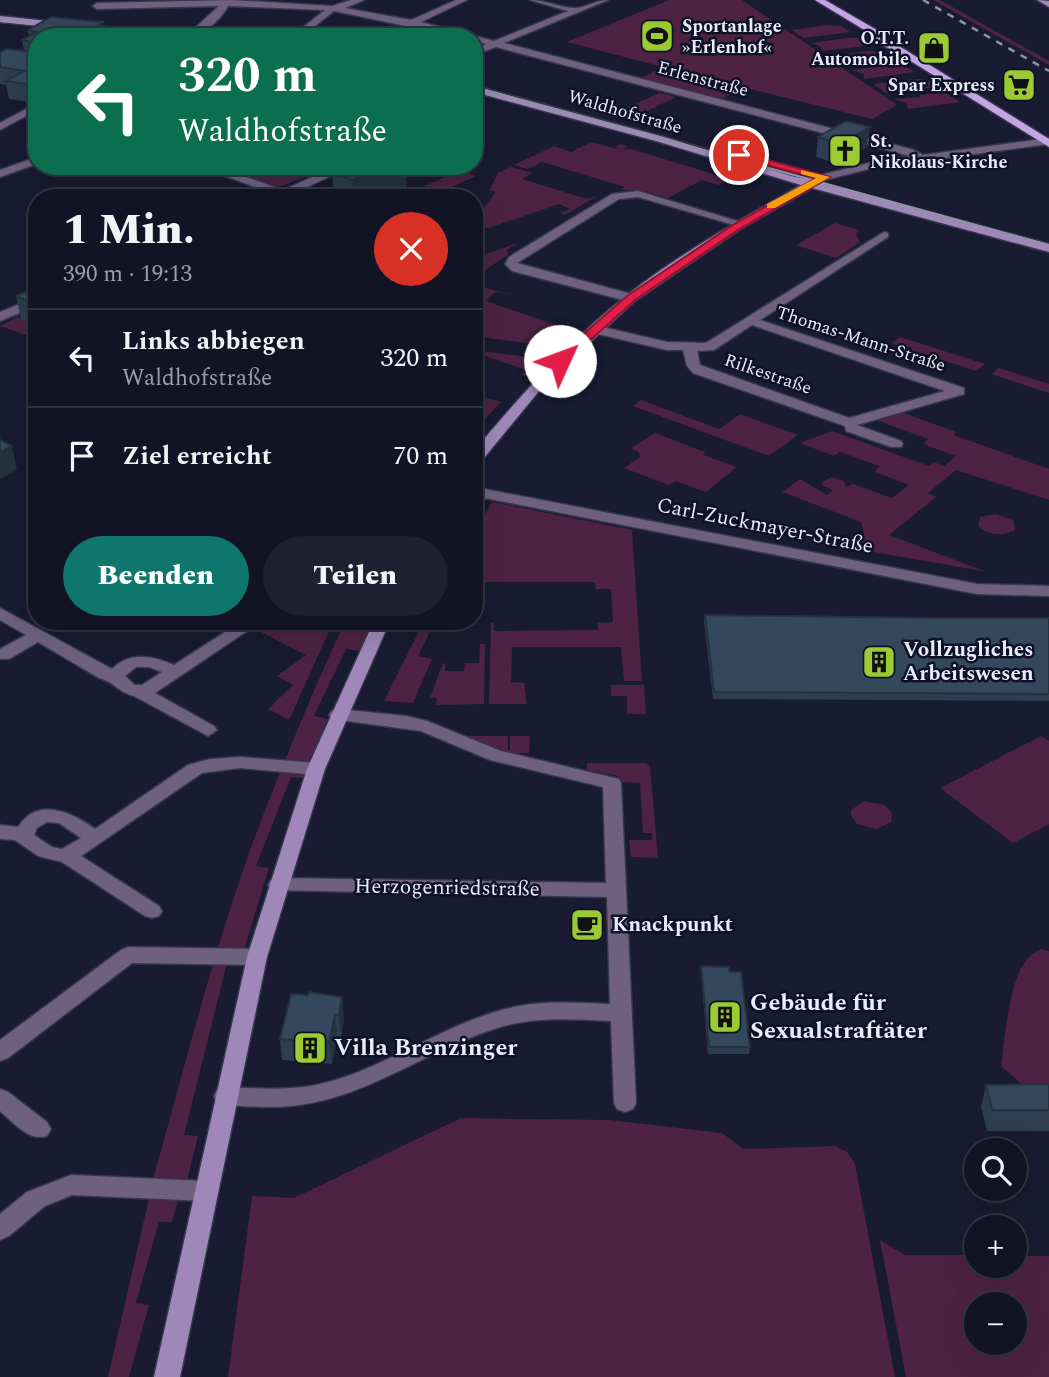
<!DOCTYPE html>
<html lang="de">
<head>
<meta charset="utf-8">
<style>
  :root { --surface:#121425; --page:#1f2132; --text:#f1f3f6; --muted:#9c9ea7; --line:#313342; --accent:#0f766e }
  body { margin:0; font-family:Spectral,serif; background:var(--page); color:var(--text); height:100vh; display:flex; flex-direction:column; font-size:26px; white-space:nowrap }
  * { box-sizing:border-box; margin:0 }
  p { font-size:23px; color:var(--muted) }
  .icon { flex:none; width:38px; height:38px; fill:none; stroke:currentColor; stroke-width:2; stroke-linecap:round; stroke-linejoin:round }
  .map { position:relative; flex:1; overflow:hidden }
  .panel { position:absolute; left:28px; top:189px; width:455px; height:441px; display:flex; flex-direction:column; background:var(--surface); border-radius:28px; box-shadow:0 7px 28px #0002,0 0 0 2px var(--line) }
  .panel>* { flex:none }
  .top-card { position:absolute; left:28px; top:28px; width:455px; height:147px; border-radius:28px; box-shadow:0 7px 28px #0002,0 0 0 2px var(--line); background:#0b6e4f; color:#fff; overflow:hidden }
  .controls { position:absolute; left:964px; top:1138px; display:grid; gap:14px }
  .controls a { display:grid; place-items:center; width:63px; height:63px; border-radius:50%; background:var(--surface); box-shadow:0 7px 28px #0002,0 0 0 2px var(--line); font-size:35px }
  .pin { position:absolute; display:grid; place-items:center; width:60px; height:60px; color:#fff; margin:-30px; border:4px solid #fff; border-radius:50%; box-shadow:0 2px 7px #0007 }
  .me { position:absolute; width:77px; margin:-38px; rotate:47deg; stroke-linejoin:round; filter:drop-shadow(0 0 5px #0008) }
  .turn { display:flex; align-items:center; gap:24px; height:147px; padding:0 35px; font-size:32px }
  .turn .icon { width:91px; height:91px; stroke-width:2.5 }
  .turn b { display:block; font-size:49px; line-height:60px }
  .round { display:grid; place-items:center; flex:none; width:74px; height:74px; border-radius:37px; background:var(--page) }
  .summary { display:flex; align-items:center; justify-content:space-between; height:119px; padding:0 35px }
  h1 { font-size:42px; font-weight:800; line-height:52px }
  .action { display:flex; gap:14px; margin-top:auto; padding:14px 35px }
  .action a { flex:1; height:80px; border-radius:42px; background:var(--accent); color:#fff; font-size:28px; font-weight:800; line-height:80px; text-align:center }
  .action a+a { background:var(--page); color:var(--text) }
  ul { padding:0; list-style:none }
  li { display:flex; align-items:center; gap:21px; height:98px; padding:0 35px; border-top:2px solid var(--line) }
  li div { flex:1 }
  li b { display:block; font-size:26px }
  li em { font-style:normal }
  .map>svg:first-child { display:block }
</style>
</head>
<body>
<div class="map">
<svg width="1049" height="1377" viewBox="0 0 1049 1377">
  <rect width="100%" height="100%" fill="#181b31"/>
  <path fill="#4d2244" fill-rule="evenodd" d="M669 0H742L897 105 872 119 746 88 721 99 641 78 663 67 567 42Z
    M933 0H940L1049 61V65Z
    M827 25 841 26 851 32 803 38 792 30Z
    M847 38H861L872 45 823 51 822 47 811 43Z
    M867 51H881L892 58 843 65 831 56Z
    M889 65H903L915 72 864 79V74L852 70Z
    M910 79H925L937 87 886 93 873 84Z
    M474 84 801 173 798 174 759 163 754 165 474 89Z
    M659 93 676 97 631 119 613 114Z
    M933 93 948 94 960 102 908 109 907 103 894 99 920 97V95Z
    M591 142 621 150 615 147 621 144 628 146 622 150 631 149 730 179 719 185 702 180 668 198 641 190H621L625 187 542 162 528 169 514 165 554 146 571 152Z
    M217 166H333L279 187Z
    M511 167 533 173 522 179 587 199 597 196 565 215 560 213 570 209 559 204 489 228 474 225C477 213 490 202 495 192L489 190 498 173Z
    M459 170 476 176 443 191 425 186Z
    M835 223 859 230 856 234 860 242 836 258 796 245Z
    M518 243 507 250 508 255 474 277V258Z
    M474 285 513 295 495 292 486 301 573 331 555 347 474 336Z
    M17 317 37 325V339L0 326Z
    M900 337 985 364 976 371 891 343Z
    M474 350 543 359 525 376 521 375 526 370 474 352Z
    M999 368 1049 384V393L991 374Z
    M474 394 501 402 474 430Z
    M641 400 719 429 740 414 798 435 769 456 633 406Z
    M901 412 956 432 954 435 1049 469V500L956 470 928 493 936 497 889 535 987 572 846 547 864 533 861 522 782 492 800 479 827 495 833 490 823 486 822 482 831 477 844 481 846 487 853 484 892 498 909 485 875 472 879 466 840 452 834 456 800 443 832 431 929 466 934 462 944 466 956 456 923 444 928 439 876 420Z
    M655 433 705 452 703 455 737 467 706 492 676 481 669 485 624 468 640 457 639 452 631 448Z
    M492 502 632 530 642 681H624L621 647H512L511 682 524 683 527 704H489L491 623H494V631L598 630V623L613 622 611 589H596L595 582H474V535Z
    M996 514 1014 521 1015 530C1002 537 988 535 978 526L980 517Z
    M345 621H374L360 651 346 649 314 716 328 719 304 778 291 777 256 866 269 868 240 963H227L184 1135 198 1136 187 1181 153 1179C185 1066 213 952 253 842 281 767 312 694 345 621Z
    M424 621H435L418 656 432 659 413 703 384 701Z
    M281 626 331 627 290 718 287 719 268 709 293 685 277 676 306 655 259 631Z
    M480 644H485L484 704 436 705 437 698H430L443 663 445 664V671H464L465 663H479Z
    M611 685H644L646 714H627V696H611Z
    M460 736H508V750L510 751V736H530L529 753H504Z
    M1041 736 1049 741V824L1013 843 940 788Z
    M587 763H646L650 766 658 858 631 857 629 840H652V833H643L640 783 622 782 617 776 587 770Z
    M864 801 884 805 892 813 891 822 877 829 857 824 851 815V810Z
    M1042 949 1049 951V1090L1027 1089 1001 1066C1006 1036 1008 958 1042 949Z
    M461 1118 610 1120 722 1133 744 1149 835 1146 847 1152 855 1164 895 1377H228L252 1196 294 1198Z
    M150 1194 179 1196 172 1222H159L136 1303 149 1305 129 1377H108Z
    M880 1240 905 1255H976V1265H1015V1256H1049V1377H906ZM976 1304H1015V1342H976Z"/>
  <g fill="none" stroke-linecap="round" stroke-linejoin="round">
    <defs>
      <path id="street" d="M231 0 332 6 351 0H364L345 8 411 20 456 0H467L421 22 494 41 568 11 530 0C545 0 560 8 575 8 586 8 596 0 608 0L504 43 914 150 923 155 1049 138V144L877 167 825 180 821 179V175L877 161 910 156 496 47 474 55V49L486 44 474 41V37H458L334 11 301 37H291L325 10 228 6C220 21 201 37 185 37L219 6 97 9 93 6 97 3Z
        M37 103V110L0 130V123Z
        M37 157V164L0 177V170Z
        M199 166H215L283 190 337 166H352L284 198H269L273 194Z
        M638 191 747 224 741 227 638 197 619 199 517 263 635 295 637 298 631 302 512 271 505 264 509 257 612 194Z
        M884 232 888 233V237L760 320 964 388V394L857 425 901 441 903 444 901 447H891L846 431 845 426 693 373 687 366 683 350H667L589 332 588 329 594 325 667 342 706 343ZM752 325 945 391 849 418 700 365 697 351 714 350Z
        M37 297V306L0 321V312Z
        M474 487 977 584 1049 586V596L977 594 474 496Z
        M0 608 112 669C130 651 153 656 174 665L242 621H262L155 693 214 726 217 730 208 736 134 696C118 692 113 681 99 678L38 642 9 659H0V649L26 635 0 620ZM136 667H149L162 672 142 685H135L125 676Z
        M352 621H388L389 623C381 631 360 629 352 621Z
        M338 709 406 716 427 721 501 751 619 779 621 783 636 1103 633 1109 625 1112 617 1109 614 1103 611 1021C572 1019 532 1016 494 1029 414 1055 355 1109 265 1107 249 1106 232 1107 217 1102L214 1096 217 1090 225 1087C255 1088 286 1091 316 1085 386 1070 444 1022 514 1007 545 1000 579 1003 610 1004L607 897 271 890 268 885 271 880 278 878 606 883 603 787 490 760 421 731 332 719 329 715 332 711Z
        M240 757 316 763 325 769 316 775 240 768 202 773 81 856 159 906 162 911 159 916 152 918 145 916 62 862 38 856 15 840 0 839V825L18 827C37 796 72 812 95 829L188 765 210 759ZM47 822 59 823 81 838 62 849 52 847 34 835 37 828Z
        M128 947 257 949 264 952 267 957 264 962 257 965 132 963 8 1058 0 1061V1040L121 950Z
        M0 1089 8 1092 47 1122 51 1129 47 1136C29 1142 13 1122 0 1111Z
        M71 1175 205 1181 213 1184 217 1191 213 1198 205 1201 72 1195 45 1206 9 1236 0 1240V1214L27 1192Z"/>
      <path id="secondary" d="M1037 0 1049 1V7Z
        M0 16 171 34 175 37H143L0 22Z
        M474 86 664 137 795 177 819 180 820 183 1049 244V252L812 188 739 230 635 301 544 385 479 464 474 465V451C521 395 569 341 626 296 680 253 742 219 801 185L656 141 474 92Z
        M374 621H390L325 769 267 957 180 1377H154L247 957 307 769Z"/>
      <path id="primary" d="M815 0H825L882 33 880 38 899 46 1049 139V147L893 50 874 42 866 31Z"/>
    </defs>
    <use href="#street" stroke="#35384d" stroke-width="3"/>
    <use href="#secondary" stroke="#35384d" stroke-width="3"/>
    <use href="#primary" stroke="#35384d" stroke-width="3"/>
    <use href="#street" fill="#6f6080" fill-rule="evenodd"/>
    <use href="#secondary" fill="#9f87b9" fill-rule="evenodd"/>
    <use href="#primary" fill="#c4a4e5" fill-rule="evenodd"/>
    <path stroke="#9093a5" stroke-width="2" d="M0 21 59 26
      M87 29 157 37
      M474 87 1049 245"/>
    <path stroke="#9093a5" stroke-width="2.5" stroke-dasharray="7 7" stroke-linecap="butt" d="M923 0 1049 71"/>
  </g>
  <path fill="#2c3e4f" d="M51 17 37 37V99L32 102 9 99 6 85 0 84V52L24 51 22 40 29 36 28 30Z
    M818 137 867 147 839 164 816 157Z
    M332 173 407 186 382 198H334Z
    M37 287V326L21 319 16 296Z
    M705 615 933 618H1049V701L713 699 704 622Z
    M701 966 730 972 750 1047 749 1054H708L701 974Z
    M308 995 344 1019 341 1037 337 1036 332 1064 282 1060 280 1039Z
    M1049 1084V1131H987L981 1107 986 1085Z"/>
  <path fill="#243240" d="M103 22 105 37H80Z
    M37 80V99L32 102 28 84Z
    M870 127 867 147 839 164 841 144Z
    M383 166H406L407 186 382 198H353L352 180Z
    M12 446 17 470 0 479V452Z
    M342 997 344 1019 341 1037 339 1015Z
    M335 1015 337 1036 332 1064 329 1042Z"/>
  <path fill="#33485c" stroke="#243240" stroke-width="2" d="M51 17 103 22 80 37H37V80L28 84 6 81 24 71 0 67V52L6 49 36 52V43L22 40 37 32 28 30Z
    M846 121 870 127 841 144 818 137Z
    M349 166H383L352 180 332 173Z
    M37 287V305L16 296Z
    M0 440 12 446 0 452Z
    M705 615 933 618H1049V694L714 692Z
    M701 966 729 967 730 972H741L750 1047H709Z
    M309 992 342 997 339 1015H335L329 1042 280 1039 291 994 308 995Z
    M1049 1084V1110H992L986 1085Z"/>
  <path fill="#e11d48" stroke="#92132f" stroke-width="2" d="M739 152 830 177 738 230 635 300 564 364H556V358L627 296 731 226 816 178 736 157 735 155Z"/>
  <path fill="#f59e0b" d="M801 170 830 177 775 208H767V204L816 178 801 174Z"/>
  <defs>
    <symbol id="stadium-square" viewBox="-11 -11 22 22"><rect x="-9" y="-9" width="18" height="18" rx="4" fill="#9cca32" stroke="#0f1227"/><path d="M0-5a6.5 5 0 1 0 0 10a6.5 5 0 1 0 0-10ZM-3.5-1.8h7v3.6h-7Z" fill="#111"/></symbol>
    <symbol id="shop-square" viewBox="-11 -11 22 22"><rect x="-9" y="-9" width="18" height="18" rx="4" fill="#9cca32" stroke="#0f1227"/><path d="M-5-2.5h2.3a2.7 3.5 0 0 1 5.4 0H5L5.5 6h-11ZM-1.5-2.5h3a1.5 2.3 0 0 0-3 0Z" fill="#111"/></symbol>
    <symbol id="supermarket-square" viewBox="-11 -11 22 22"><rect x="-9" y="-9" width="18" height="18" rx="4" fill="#9cca32" stroke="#0f1227"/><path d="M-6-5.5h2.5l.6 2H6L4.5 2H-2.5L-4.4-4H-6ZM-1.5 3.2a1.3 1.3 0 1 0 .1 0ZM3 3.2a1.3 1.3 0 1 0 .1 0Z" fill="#111"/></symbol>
    <symbol id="church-square" viewBox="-11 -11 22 22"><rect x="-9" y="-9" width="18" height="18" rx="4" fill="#9cca32" stroke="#0f1227"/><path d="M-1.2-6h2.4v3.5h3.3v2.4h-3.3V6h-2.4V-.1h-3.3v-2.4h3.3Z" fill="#111"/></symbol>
    <symbol id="building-square" viewBox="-11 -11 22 22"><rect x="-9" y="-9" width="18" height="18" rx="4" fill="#9cca32" stroke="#0f1227"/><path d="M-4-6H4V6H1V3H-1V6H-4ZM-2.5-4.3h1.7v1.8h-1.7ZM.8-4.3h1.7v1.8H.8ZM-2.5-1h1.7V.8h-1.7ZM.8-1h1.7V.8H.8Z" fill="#111"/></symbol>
    <symbol id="cafe-square" viewBox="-11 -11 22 22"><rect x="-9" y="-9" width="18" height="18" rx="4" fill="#9cca32" stroke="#0f1227"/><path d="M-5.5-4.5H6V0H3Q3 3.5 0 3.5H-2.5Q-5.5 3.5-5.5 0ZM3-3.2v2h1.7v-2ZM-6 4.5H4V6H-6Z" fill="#111"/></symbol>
  </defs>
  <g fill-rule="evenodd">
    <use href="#stadium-square" x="638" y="17" width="38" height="38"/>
    <use href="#shop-square" x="915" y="29" width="38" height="38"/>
    <use href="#supermarket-square" x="1000" y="66" width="38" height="38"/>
    <use href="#church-square" x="826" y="132" width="38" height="38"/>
    <use href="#building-square" x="860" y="643" width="38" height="38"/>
    <use href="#cafe-square" x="568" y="906" width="38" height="38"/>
    <use href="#building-square" x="706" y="998" width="38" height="38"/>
    <use href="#building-square" x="291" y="1029" width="38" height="38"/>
  </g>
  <g text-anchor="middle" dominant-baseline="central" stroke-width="5" stroke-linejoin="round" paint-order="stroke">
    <g font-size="18" font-weight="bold" fill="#e8ebfb" stroke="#0f1227" text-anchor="start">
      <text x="682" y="26">Sportanlage<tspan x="682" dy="21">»Erlenhof«</tspan></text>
      <text x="909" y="38" text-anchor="end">O.T.T.<tspan x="909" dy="21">Automobile</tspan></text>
      <text x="995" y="85" text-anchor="end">Spar Express</text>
      <text x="870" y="141">St.<tspan x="870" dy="21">Nikolaus-Kirche</tspan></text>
    </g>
    <g font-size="18" fill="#e8ebfb" stroke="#0f1227">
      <text transform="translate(703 79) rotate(15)">Erlenstraße</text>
      <text transform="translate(625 112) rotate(16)">Waldhofstraße</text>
      <text transform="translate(861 339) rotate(18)">Thomas-Mann-Straße</text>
      <text transform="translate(768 374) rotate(19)">Rilkestraße</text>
    </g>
    <g font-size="21" fill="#e8ebfb" stroke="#0f1227">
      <text transform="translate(765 526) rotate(11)">Carl-Zuckmayer-Straße</text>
      <text transform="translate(447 888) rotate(1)">Herzogenriedstraße</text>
    </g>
    <g font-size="21" font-weight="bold" fill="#e8ebfb" stroke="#0f1227" text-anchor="start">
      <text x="903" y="650">Vollzugliches<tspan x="903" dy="24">Arbeitswesen</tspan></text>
      <text x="612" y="925">Knackpunkt</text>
    </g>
    <g font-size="24" font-weight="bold" fill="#e8ebfb" stroke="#0f1227" text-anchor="start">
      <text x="750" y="1003">Gebäude für<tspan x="750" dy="28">Sexualstraftäter</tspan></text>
      <text x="334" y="1048">Villa Brenzinger</text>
    </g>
  </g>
</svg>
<div class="controls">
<a><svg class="icon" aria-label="search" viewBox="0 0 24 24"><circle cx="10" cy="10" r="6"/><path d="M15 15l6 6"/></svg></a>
<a>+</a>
<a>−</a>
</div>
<div class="pin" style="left:739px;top:155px;background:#d93025"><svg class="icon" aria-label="arrive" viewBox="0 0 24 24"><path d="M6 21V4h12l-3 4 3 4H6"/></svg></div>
<svg class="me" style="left:560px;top:361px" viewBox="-20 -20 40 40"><circle r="19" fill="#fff"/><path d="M0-13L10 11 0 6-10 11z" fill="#e11d48"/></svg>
<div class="top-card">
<div class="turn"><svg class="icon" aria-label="left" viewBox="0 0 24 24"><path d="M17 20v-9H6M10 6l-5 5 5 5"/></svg><div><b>320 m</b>Waldhofstraße</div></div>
</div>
<section class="panel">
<div class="summary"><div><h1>1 Min.</h1><p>390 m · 19:13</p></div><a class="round" style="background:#d93025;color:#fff"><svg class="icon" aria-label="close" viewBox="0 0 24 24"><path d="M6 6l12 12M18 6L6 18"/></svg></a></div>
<ul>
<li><svg class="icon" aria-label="left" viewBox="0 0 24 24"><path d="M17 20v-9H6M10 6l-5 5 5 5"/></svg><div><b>Links abbiegen</b><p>Waldhofstraße</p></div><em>320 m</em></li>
<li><svg class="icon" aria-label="arrive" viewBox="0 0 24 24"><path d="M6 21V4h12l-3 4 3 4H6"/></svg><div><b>Ziel erreicht</b></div><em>70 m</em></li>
</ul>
<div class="action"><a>Beenden</a><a>Teilen</a></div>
</section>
</div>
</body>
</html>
